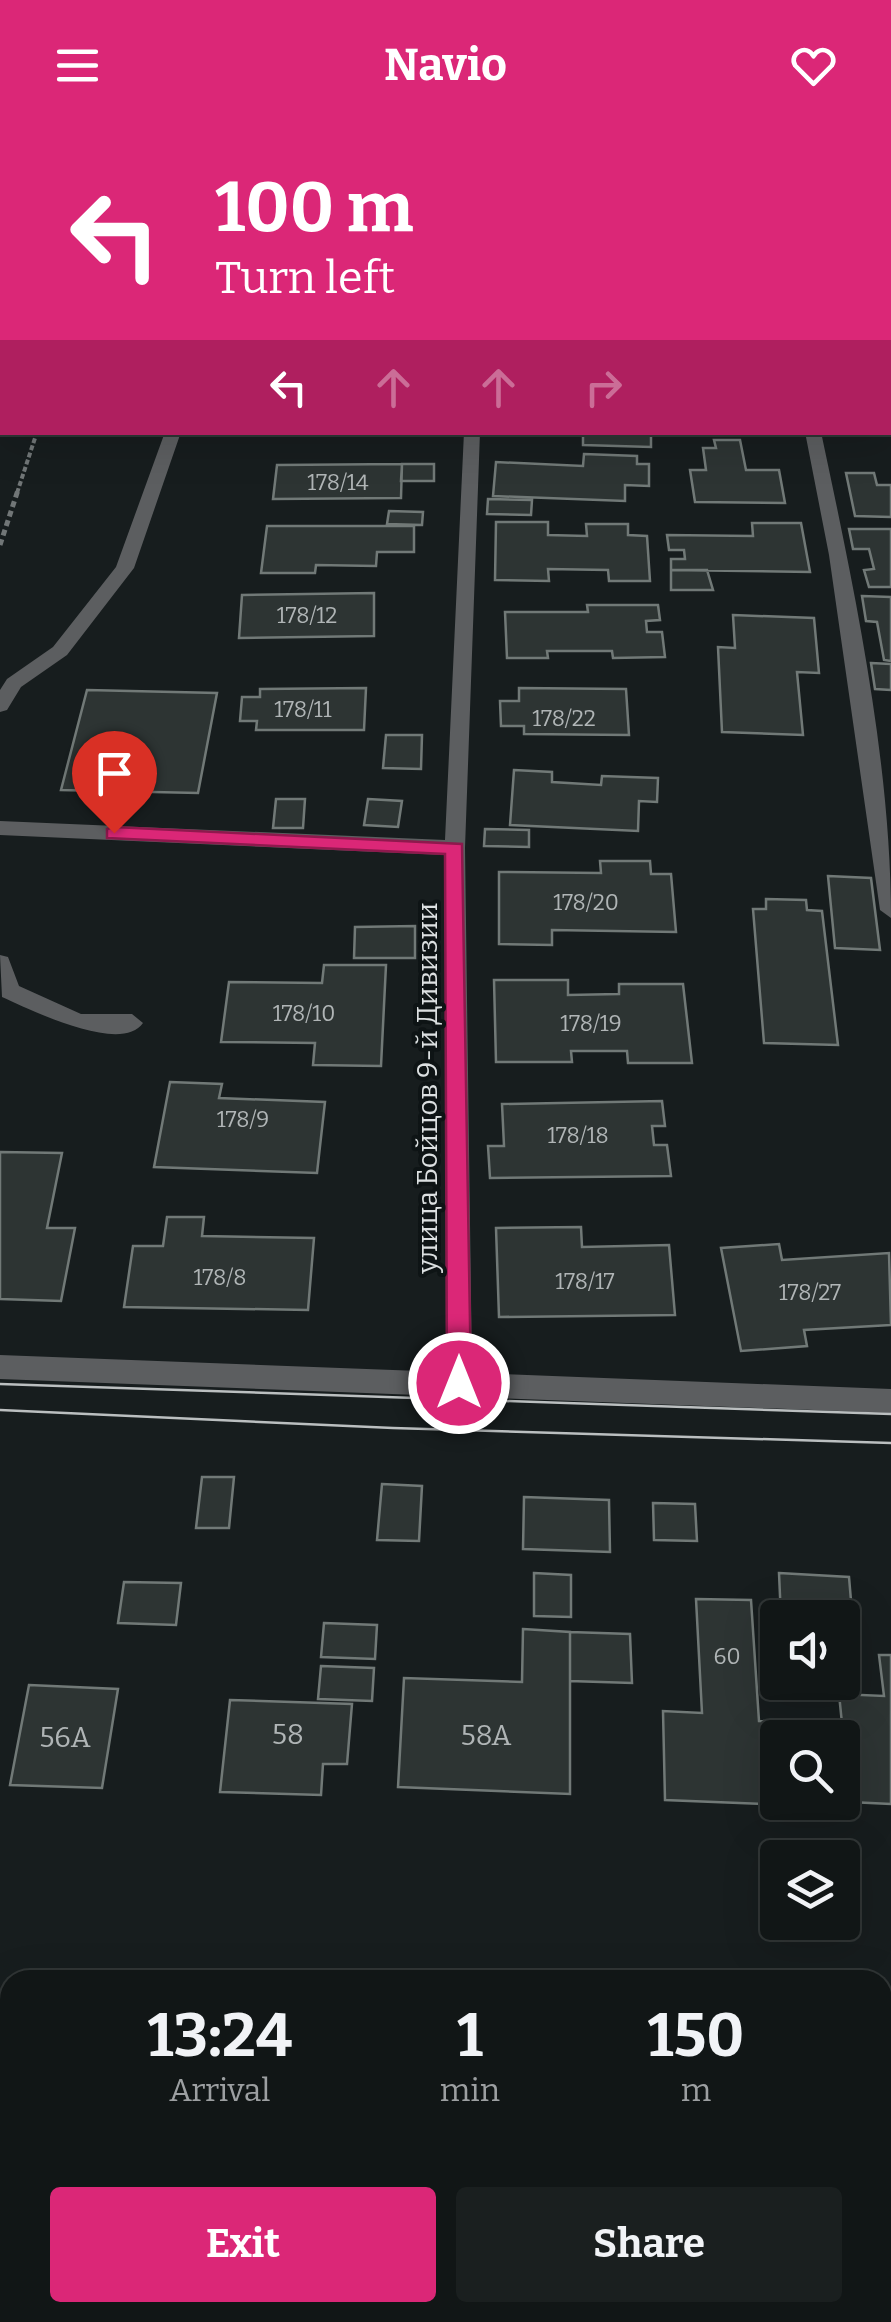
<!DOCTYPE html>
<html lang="en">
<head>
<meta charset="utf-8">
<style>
  :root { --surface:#111616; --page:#1a1f1f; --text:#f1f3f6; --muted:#9c9fa1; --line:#303535; --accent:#db2777 }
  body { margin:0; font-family:Bitter,serif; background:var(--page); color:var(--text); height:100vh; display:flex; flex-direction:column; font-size:38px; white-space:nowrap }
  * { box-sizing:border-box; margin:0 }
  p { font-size:32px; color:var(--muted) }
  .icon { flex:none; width:55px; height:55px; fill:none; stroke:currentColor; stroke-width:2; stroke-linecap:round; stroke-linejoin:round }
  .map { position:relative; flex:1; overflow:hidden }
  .side { position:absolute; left:0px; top:1840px; width:892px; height:352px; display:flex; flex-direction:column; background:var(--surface); border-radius:30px 30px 0 0; box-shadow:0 10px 40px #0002,0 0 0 2px var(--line) }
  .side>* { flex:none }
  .top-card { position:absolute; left:0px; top:0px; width:892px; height:305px; box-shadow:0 10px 40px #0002,0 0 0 2px var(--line); background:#db2777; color:#fff; overflow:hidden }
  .controls { position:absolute; left:760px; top:1470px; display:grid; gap:20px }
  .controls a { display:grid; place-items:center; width:100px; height:100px; border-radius:10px; background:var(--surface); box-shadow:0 10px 40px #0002,0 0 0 2px var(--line); font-size:50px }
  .pin { position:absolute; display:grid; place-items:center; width:85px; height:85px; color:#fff; margin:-102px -42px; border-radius:50% 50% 50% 0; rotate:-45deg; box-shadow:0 0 10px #0007 }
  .pin .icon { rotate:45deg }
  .me { position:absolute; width:110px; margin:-55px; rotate:0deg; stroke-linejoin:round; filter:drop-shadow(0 0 8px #0008) }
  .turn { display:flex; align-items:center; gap:35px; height:210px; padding:0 50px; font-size:45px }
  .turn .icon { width:130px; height:130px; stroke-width:2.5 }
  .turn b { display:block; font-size:70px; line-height:85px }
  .lanes { display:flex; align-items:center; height:95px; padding:0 50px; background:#0003; justify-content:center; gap:50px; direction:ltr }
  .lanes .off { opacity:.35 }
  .eta { display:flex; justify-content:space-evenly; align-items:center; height:170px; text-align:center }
  .eta b { font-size:60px; font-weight:700; line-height:70px }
  .cta { display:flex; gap:20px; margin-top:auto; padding:20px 50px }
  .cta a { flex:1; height:115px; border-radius:10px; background:var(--accent); color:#fff; font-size:40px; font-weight:700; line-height:115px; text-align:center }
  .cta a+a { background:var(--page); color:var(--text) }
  header { display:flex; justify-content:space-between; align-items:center; height:130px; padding:0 50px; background:var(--accent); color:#fff; font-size:45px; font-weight:700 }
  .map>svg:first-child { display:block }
</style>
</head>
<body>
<header><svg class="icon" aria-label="menu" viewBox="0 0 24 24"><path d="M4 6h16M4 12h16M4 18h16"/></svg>Navio<svg class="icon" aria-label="heart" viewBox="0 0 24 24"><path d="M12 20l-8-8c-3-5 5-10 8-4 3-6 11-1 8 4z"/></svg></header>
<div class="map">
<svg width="891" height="2192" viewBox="0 0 891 2192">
  <rect width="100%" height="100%" fill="#171d1e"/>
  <path fill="#2d3433" stroke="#717977" stroke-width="2.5" d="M210 0H304L210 2Z
    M519 302H651V317L583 315V304Z
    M714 310H740L746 340H779L785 373 695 372 690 340H706L703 318H716Z
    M584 324 637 326V334H649V356L625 355V371L493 366 496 332 583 336Z
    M402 334 401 368 273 369 277 335Z
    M402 334H434V351H401Z
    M846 343H874L877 355H891V387L855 386Z
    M488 369 532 370 531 385 487 384Z
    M389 381 423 382 422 395 387 394Z
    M496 392H548V405L587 406 586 394H628V405L647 406 650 451H609L608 440 548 439 549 451 495 450Z
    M752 393H801L810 442 671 440V429H685L684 420H669L667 405 753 406Z
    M267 396H414V422H377L376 436 316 435 315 443H261Z
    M849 399H891V457H869L864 440 874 439 869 419H853Z
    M671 440H707L713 460H671Z
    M374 463V506L239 508 242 465Z
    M862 466 891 467V531L884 530 877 492 866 491Z
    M587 475H658L660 490 646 491 647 502H662L665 527 613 528 612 521H547L548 528H507L505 482H588Z
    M733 485 814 488 819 543 797 542 803 605 722 602 718 517 735 518Z
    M871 533 891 534V560L875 559Z
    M366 558 364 600H256L257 591H240L242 567H260V559Z
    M519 558 626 559 629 605 524 604V596H501L500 571H519Z
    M87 560 217 563 198 663 61 660Z
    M386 605H422L421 639 383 638Z
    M514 640 552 642V652L601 655 602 646 658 648 657 672 639 671 638 701 510 695Z
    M276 669H305L303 698H273Z
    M368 669 402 671 398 697 364 695Z
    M485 699 529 700V717L484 716Z
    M600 731H650L651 744H671L676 802 552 800V815L499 814V742L601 743Z
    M828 746 871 748 880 820 835 818Z
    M766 769 806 770 807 780 822 781 838 915 764 913 753 779H766Z
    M415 796V828H354L355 797Z
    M324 835H386L381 936 313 935 315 913 221 912 229 852 322 853Z
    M494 850H568V865L619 864V854H683L692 933H628L627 921H571L572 932H496Z
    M170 952 222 954 219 968 325 972 317 1043 154 1037Z
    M662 971 665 996H652L654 1015H667L671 1046 490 1048 488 1016H504L502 974Z
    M0 1022 62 1023 47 1098H75L61 1171 0 1169Z
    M167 1087H204L202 1106 314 1108 308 1180 124 1177 133 1116H163Z
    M581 1097 582 1117 669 1115 675 1185 499 1187 496 1098Z
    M779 1114 782 1130 889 1123 891 1195 804 1200 807 1216 741 1221 721 1118Z
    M202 1347H234L229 1398H196Z
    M382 1354 422 1356 419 1411 377 1410Z
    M524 1367 609 1370 610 1422 523 1419Z
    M653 1373 695 1374 697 1411 654 1410Z
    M534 1443 571 1445V1487L534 1486Z
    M779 1443 849 1447 856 1530H842V1488H781Z
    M124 1452 181 1453 176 1495 118 1493Z
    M696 1469 751 1470 759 1591 789 1592 791 1608H778V1625L761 1624 765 1674 665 1670 663 1581 702 1583Z
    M324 1493 377 1495 375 1529 321 1527Z
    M523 1499 570 1502V1664L398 1657 404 1548 522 1552Z
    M570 1502 630 1504 632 1553 570 1551Z
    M879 1525H891V1674L850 1672 839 1564 884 1566Z
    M321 1536 374 1538 372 1571 318 1569Z
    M29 1555 118 1559 102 1658 10 1655Z
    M230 1570 352 1574 347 1634H323L321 1665 220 1662Z
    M882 2099 891 2100V2192H794L793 2182H882Z
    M0 2110 10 2111V2182H109L108 2192H4L9 2168 0 2167Z
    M144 2182H307V2192H143Z
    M411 2182H515V2192H411Z
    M589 2182H664V2192H590Z
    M710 2182H759L760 2192H710Z"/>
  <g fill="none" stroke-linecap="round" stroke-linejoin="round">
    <path stroke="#717677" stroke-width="4" stroke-dasharray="5 2.5" stroke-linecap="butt" d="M0 301 2 294
      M17 363 37 302"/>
    <path stroke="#717677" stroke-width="5" stroke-dasharray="6 4" stroke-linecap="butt" d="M0 415 18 360"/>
    <path fill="#5c5e60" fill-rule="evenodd" d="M165 302H181L134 438 67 525 21 557 7 580 0 582V560L7 549 53 517 116 437Z
      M464 302H480L465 718 472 1243 891 1259V1283L0 1249V1225L446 1242 445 725 0 705V691L445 710Z
      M805 302H821C854 457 891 631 891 788L880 780 829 425Z
      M0 825 8 827 19 856 81 884H132L143 893C121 925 29 879 2 867Z
      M0 1941H10V1975H0Z
      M882 1961H891V1995H882Z"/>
    <path fill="#9da2a6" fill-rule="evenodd" d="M2 226V241L0 242V227Z"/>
    <path stroke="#bbbfc0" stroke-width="2.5" d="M0 1254 891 1284
      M0 1280 393 1298 891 1313"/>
  </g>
  <path fill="#db2777" stroke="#8e194d" stroke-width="2.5" d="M114 697 462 714 471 1253 468 1261 459 1264 450 1261 447 1253 445 724 107 708V699Z"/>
  <g text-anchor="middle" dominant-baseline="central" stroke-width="8" stroke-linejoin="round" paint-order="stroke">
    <g font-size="22" fill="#b0b5b6">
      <text x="338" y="352">178/14</text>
      <text x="307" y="485">178/12</text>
      <text x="303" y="579">178/11</text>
      <text x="564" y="588">178/22</text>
      <text x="586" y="772">178/20</text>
      <text x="304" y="883">178/10</text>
      <text x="591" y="893">178/19</text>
      <text x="243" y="989">178/9</text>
      <text x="578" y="1005">178/18</text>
      <text x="220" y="1147">178/8</text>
      <text x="585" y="1151">178/17</text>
      <text x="810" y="1162">178/27</text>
      <text x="727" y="1526">60</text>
    </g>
    <g font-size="28" fill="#dce0e1" stroke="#0e1415">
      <text transform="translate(427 958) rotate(-90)">улица Бойцов 9-й Дивизии</text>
    </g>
    <g font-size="28" fill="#b0b5b6">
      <text x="288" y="1604">58</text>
      <text x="486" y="1605">58А</text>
      <text x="65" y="1607">56А</text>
    </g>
  </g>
</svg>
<div class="controls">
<a><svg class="icon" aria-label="sound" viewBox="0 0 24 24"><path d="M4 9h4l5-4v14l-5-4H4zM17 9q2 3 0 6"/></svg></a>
<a><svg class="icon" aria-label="search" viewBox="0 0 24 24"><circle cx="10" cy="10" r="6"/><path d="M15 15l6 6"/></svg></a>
<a><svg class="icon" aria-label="layers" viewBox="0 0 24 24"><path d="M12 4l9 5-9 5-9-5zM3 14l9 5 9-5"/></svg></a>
</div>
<div class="pin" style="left:114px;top:703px;background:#d93025"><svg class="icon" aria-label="arrive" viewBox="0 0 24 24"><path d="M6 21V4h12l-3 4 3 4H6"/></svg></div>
<svg class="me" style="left:459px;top:1253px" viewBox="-20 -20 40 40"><circle r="17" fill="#db2777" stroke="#fff" stroke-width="3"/><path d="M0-11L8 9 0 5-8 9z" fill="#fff"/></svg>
<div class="top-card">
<div class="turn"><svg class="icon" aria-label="left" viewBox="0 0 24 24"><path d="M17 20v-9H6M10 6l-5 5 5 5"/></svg><div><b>100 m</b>Turn left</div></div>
<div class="lanes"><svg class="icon" aria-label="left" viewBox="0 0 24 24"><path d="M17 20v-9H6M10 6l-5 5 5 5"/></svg><svg class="icon off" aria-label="ahead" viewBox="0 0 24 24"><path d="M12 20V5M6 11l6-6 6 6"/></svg><svg class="icon off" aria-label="ahead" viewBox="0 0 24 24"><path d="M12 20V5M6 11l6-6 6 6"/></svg><svg class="icon off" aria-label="right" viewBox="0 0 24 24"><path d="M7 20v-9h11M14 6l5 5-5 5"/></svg></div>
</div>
<section class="side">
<div class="eta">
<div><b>13:24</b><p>Arrival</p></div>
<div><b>1</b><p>min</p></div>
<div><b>150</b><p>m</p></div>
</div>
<div class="cta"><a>Exit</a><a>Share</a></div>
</section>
</div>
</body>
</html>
